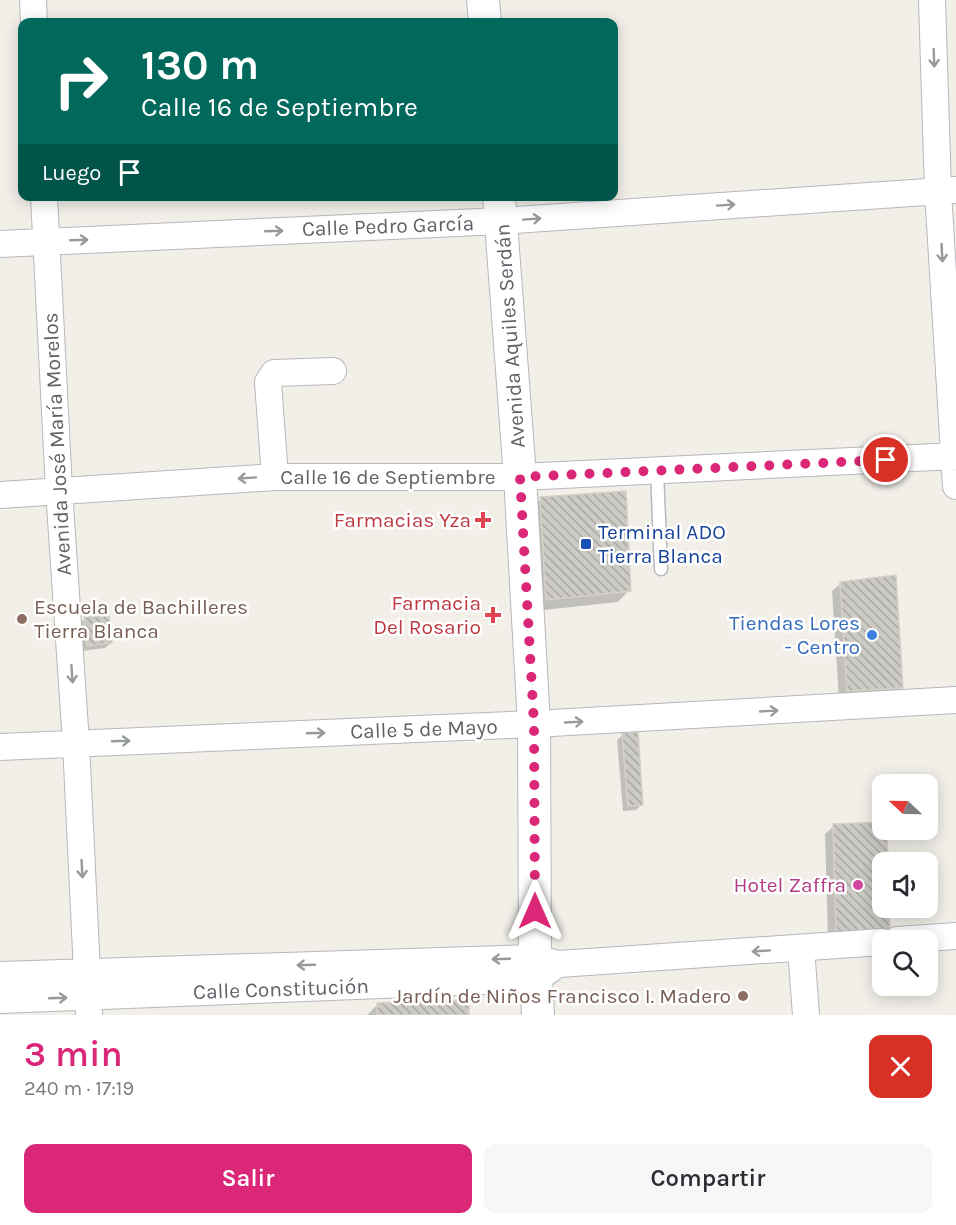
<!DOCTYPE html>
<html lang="es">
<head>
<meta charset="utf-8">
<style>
  :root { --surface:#fff; --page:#f7f7f7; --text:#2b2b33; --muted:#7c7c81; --accent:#db2777 }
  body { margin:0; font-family:Karla,sans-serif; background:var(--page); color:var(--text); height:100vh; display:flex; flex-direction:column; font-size:22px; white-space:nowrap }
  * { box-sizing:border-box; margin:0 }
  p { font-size:20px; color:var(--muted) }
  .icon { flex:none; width:33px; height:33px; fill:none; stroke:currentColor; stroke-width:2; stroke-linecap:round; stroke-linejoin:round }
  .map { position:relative; height:1015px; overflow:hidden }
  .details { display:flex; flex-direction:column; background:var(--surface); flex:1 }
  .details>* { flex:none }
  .guide { position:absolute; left:18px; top:18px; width:600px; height:183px; border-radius:12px; box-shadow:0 3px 15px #0003; background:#00695c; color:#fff; overflow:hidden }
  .needle { width:39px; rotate:292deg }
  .buttons { position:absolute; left:872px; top:774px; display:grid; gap:12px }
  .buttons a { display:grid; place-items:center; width:66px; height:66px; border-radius:12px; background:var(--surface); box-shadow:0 3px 15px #0003; font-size:30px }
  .pin { position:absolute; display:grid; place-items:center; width:51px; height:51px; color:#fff; margin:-26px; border:3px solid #fff; border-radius:50%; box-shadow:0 2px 6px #0007 }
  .me { position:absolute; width:66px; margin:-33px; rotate:0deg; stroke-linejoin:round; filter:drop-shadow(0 0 4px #0008) }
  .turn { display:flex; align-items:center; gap:21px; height:126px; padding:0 24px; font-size:27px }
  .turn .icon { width:78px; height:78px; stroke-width:2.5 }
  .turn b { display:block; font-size:42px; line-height:51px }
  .then { display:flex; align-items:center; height:57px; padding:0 24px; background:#0003; gap:12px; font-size:22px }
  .round { display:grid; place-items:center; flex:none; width:63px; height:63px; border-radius:12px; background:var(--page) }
  .overview { display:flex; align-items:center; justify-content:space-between; height:102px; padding:0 24px }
  h1 { font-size:36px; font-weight:600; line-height:45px; color:var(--accent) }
  .cta { display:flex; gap:12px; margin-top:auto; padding:12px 24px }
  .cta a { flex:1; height:69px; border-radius:12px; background:var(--accent); color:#fff; font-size:24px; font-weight:600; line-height:69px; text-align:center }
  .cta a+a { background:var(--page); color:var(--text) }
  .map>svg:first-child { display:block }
</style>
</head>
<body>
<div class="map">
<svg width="956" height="1015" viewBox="0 0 956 1015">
  <defs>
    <pattern id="building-back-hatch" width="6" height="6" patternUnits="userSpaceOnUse" patternTransform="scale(1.5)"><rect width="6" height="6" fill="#cccac5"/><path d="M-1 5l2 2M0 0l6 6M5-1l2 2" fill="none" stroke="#a9a8a4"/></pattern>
  </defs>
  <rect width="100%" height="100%" fill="#f1efe8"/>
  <path fill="#0003" d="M541 499 629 590 618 602 535 611 529 510Z
    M841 583 902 687 893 695 839 699 832 591Z
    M85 619 111 643 105 648 82 651 79 624Z
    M623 735 642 804 636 810 623 811 617 740Z
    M882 824V830H885L886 862H882V908H888L889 930 828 941 825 834 834 826Z
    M378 1004 467 1015H367Z"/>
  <path fill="url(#building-back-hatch)" stroke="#d6d1c6" stroke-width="1.5" d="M626 491 631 591 546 600 540 497Z
    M896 575 903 688 847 691 840 582Z
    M109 615 112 643 87 646 84 617Z
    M638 732 643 805 628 806 622 733Z
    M882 822V830H887L888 862H882V908H889L890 931 836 933 833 824Z
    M469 1000V1015H377V1003Z"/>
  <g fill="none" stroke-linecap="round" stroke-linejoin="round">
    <defs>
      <path id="service" d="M657 470 661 569"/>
      <path id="minor" d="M33 0 34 22
        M932 0 938 191 956 486
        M44 196 59 490 76 743 89 1015
        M0 244 501 221 956 190
        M275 477 268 382 274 373 333 371
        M0 495 275 477H520L956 456
        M0 747 534 724 956 700
        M897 940 956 936
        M801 948 806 1015
        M0 975 535 958 559 964 882 942
        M0 1000 536 979 551 969"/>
      <path id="tertiary" d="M483 0 485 22
        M499 196 520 477 534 724 535 958 538 1015"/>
    </defs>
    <use href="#service" stroke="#b5b8bc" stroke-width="15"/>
    <use href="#minor" stroke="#b5b8bc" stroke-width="28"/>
    <use href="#tertiary" stroke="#b5b8bc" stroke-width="34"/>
    <use href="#service" stroke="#fff" stroke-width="12"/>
    <use href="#minor" stroke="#fff" stroke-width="26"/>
    <use href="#tertiary" stroke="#fff" stroke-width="32"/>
  </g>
  <defs><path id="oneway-shaft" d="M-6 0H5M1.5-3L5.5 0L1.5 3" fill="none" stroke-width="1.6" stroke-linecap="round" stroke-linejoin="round" transform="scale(1.5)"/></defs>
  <g stroke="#979a9d">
    <use href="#oneway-shaft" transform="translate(934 58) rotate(88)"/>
    <use href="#oneway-shaft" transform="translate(726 205) rotate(-4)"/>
    <use href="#oneway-shaft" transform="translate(532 219) rotate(-4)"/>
    <use href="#oneway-shaft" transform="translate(274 231) rotate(-2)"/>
    <use href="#oneway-shaft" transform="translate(79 240) rotate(-2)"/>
    <use href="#oneway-shaft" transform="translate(942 253) rotate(87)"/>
    <use href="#oneway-shaft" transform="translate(247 478) rotate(176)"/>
    <use href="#oneway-shaft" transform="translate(72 674) rotate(86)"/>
    <use href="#oneway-shaft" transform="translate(769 711) rotate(-3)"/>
    <use href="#oneway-shaft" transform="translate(574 722) rotate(-3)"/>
    <use href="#oneway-shaft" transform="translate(316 733) rotate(-2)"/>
    <use href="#oneway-shaft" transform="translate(121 741) rotate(-2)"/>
    <use href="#oneway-shaft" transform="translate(82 869) rotate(87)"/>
    <use href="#oneway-shaft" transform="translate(761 951) rotate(176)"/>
    <use href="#oneway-shaft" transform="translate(501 959) rotate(178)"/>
    <use href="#oneway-shaft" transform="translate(306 965) rotate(178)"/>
    <use href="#oneway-shaft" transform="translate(58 998) rotate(-2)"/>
  </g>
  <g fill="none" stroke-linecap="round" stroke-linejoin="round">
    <path stroke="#db2777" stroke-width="10" stroke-dasharray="0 18" d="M535 911 534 724 520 477 886 460"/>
  </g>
  <g fill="#e0444e" stroke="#fff" stroke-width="2">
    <path d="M480 511h6v6h6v6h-6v6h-6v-6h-6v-6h6z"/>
    <path d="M490 606h6v6h6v6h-6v6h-6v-6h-6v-6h6z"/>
  </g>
  <rect fill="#1a4fb4" stroke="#fff" stroke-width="2" x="580" y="538" width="12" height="12" rx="3"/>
  <g fill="#8d6e63" stroke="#fff" stroke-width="2">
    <circle cx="22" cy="619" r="6"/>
    <circle cx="743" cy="996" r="6"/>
  </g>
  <circle fill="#3f7fe0" stroke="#fff" stroke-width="2" cx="872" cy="635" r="6"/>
  <circle fill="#d1479c" stroke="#fff" stroke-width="2" cx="858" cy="885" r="6"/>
  <g text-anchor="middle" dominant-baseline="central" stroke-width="5" stroke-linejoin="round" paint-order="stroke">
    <g font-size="21" fill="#5f6368" stroke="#fff">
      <text transform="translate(388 226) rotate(-2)">Calle Pedro García</text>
      <text transform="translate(510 336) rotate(-94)">Avenida Aquiles Serdán</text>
      <text transform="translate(57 444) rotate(-93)">Avenida José María Morelos</text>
      <text x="388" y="477">Calle 16 de Septiembre</text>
      <text transform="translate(424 729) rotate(-2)">Calle 5 de Mayo</text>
      <text transform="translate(281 989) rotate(-2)">Calle Constitución</text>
    </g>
    <g font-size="21" fill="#be3a42" stroke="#fff" text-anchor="end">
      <text x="471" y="520">Farmacias Yza</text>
      <text x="481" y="603">Farmacia<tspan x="481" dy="24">Del Rosario</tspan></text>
    </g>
    <g font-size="21" fill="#164399" stroke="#fff" text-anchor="start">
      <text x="598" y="532">Terminal ADO<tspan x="598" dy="24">Tierra Blanca</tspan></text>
    </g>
    <g font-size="21" fill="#785e54" stroke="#fff" text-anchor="start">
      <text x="34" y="607">Escuela de Bachilleres<tspan x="34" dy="24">Tierra Blanca</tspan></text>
      <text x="731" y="996" text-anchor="end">Jardín de Niños Francisco I. Madero</text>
    </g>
    <g font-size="21" fill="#366cbe" stroke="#fff" text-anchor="end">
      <text x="860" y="623">Tiendas Lores<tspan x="860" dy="24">- Centro</tspan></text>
    </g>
    <g font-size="21" fill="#b23c85" stroke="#fff" text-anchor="end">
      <text x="846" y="885">Hotel Zaffra</text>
    </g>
  </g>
</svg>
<div class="buttons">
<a><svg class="needle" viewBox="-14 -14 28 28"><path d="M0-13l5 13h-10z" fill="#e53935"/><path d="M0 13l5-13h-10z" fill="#7c7c81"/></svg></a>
<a><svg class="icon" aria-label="sound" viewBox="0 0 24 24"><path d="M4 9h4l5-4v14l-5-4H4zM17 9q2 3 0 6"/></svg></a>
<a><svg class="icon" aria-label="search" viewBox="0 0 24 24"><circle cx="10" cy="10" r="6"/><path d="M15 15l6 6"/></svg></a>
</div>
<div class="pin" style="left:886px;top:460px;background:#d93025"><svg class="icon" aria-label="arrive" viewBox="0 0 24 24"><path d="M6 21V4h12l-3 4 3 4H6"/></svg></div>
<svg class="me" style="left:535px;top:911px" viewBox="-20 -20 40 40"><path d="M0-17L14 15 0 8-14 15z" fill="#db2777" stroke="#fff" stroke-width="4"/></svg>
<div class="guide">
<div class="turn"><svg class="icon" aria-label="right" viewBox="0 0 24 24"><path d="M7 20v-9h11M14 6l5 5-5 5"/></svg><div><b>130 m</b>Calle 16 de Septiembre</div></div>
<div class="then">Luego<svg class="icon" aria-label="arrive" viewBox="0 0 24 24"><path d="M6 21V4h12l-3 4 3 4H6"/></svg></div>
</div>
</div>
<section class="details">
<div class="overview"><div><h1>3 min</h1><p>240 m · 17:19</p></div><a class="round" style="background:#d93025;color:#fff"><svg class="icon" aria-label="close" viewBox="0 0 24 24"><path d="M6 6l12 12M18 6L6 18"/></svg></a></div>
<div class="cta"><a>Salir</a><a>Compartir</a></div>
</section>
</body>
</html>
